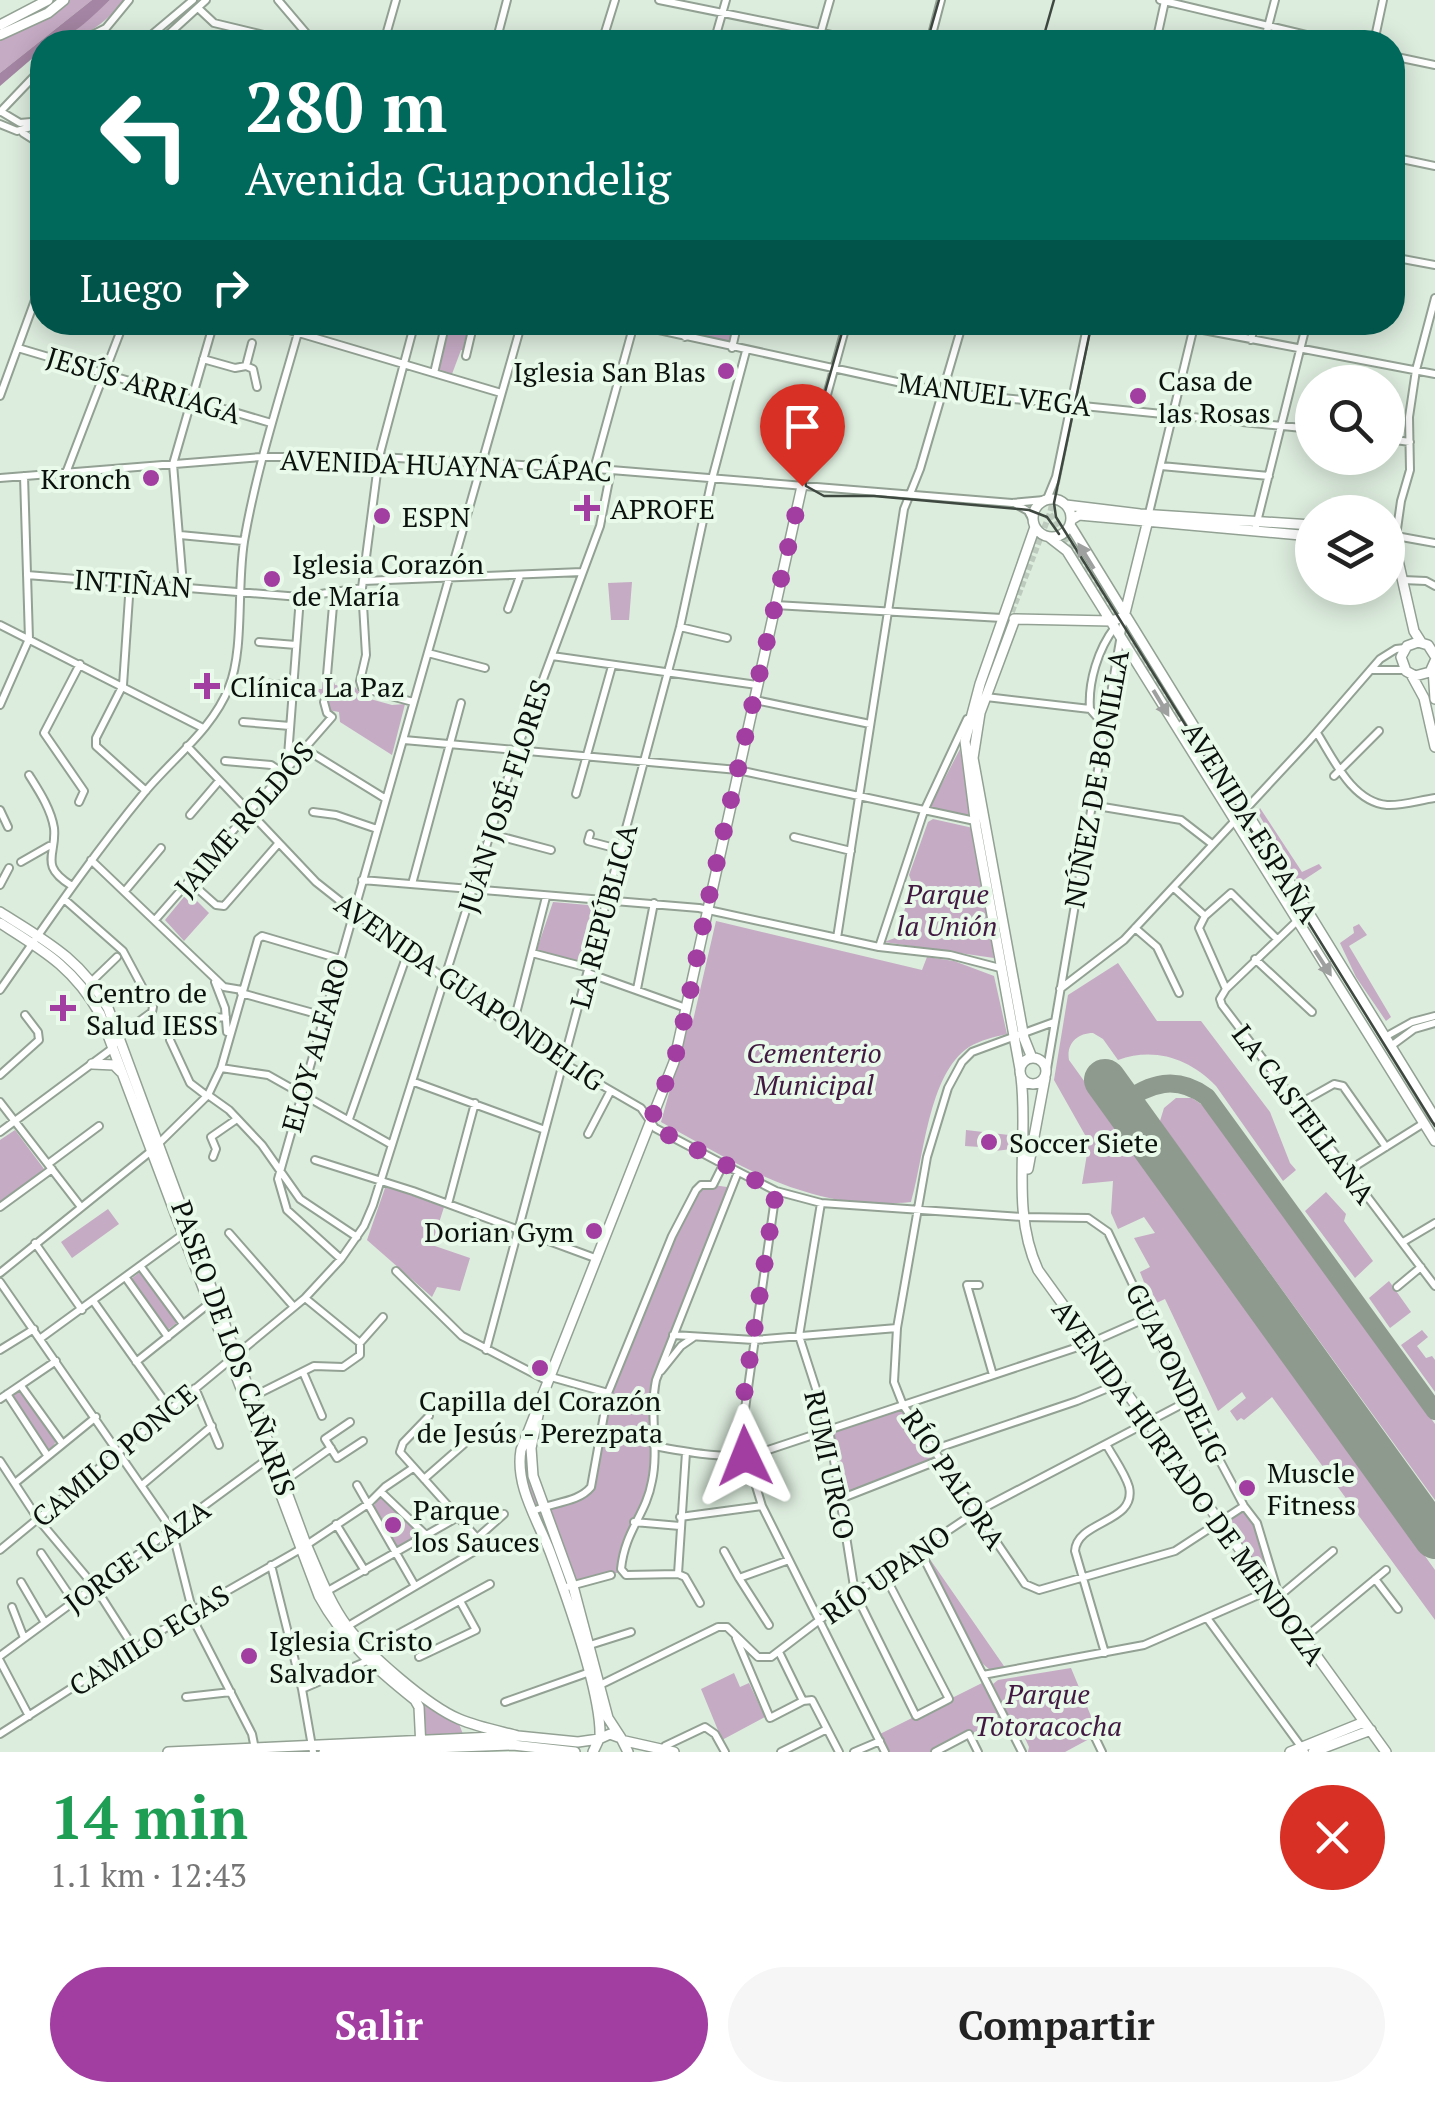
<!DOCTYPE html>
<html lang="es">
<head>
<meta charset="utf-8">
<style>
  :root { --surface:#fff; --page:#f6f6f6; --text:#222; --muted:#767676; --accent:#a23da2 }
  body { margin:0; font-family:"PT Serif",serif; background:var(--page); color:var(--text); height:100vh; display:flex; flex-direction:column; font-size:38px; white-space:nowrap }
  * { box-sizing:border-box; margin:0 }
  p { font-size:32px; color:var(--muted) }
  .icon { flex:none; width:55px; height:55px; fill:none; stroke:currentColor; stroke-width:2; stroke-linecap:round; stroke-linejoin:round }
  .map { position:relative; height:1752px; overflow:hidden }
  .side { display:flex; flex-direction:column; background:var(--surface); flex:1 }
  .side>* { flex:none }
  .hud { position:absolute; left:30px; top:30px; width:1375px; height:305px; border-radius:40px; box-shadow:0 5px 25px #0003; background:#00695c; color:#fff; overflow:hidden }
  .controls { position:absolute; left:1295px; top:365px; display:grid; gap:20px }
  .controls a { display:grid; place-items:center; width:110px; height:110px; border-radius:50%; background:var(--surface); box-shadow:0 5px 25px #0003; font-size:50px }
  .pin { position:absolute; display:grid; place-items:center; width:85px; height:85px; color:#fff; margin:-102px -42px; border-radius:50% 50% 50% 0; rotate:-45deg; box-shadow:0 0 10px #0007 }
  .pin .icon { rotate:45deg }
  .me { position:absolute; width:110px; margin:-55px; rotate:358deg; stroke-linejoin:round; filter:drop-shadow(0 0 8px #0008) }
  .turn { display:flex; align-items:center; gap:35px; height:210px; padding:0 50px; font-size:45px }
  .turn .icon { width:130px; height:130px; stroke-width:2.5 }
  .turn b { display:block; font-size:70px; line-height:85px }
  .then { display:flex; align-items:center; height:95px; padding:0 50px; background:#0003; gap:20px; font-size:38px }
  .round { display:grid; place-items:center; flex:none; width:105px; height:105px; border-radius:52px; background:var(--page) }
  .summary { display:flex; align-items:center; justify-content:space-between; height:170px; padding:0 50px }
  h1 { font-size:60px; font-weight:700; line-height:75px; color:#1e9e55 }
  .primary-button { display:flex; gap:20px; margin-top:auto; padding:20px 50px }
  .primary-button a { flex:1; height:115px; border-radius:60px; background:var(--accent); color:#fff; font-size:40px; font-weight:700; line-height:115px; text-align:center }
  .primary-button a+a { background:var(--page); color:var(--text) }
  .map>svg:first-child { display:block }
</style>
</head>
<body>
<div class="map">
<svg width="1435" height="1752" viewBox="0 0 1435 1752">
  <rect width="100%" height="100%" fill="#dcecdd"/>
  <path fill="#c5abc4" d="M70 0H92L0 73V41L52 15Z
    M110 0H125C106 22 82 42 53 42L73 32Z
    M449 323H473L466 351 461 350 452 374 438 370Z
    M690 323H736L730 346 688 336Z
    M632 582 629 620H611L608 583Z
    M323 676 332 677 335 685 355 687 363 697 392 705 405 704 392 755 340 722 339 712 328 710 326 700 314 689H322Z
    M960 749 970 811 968 816 930 807Z
    M1260 808 1302 872 1319 864 1322 868 1299 883 1258 813Z
    M933 819 973 828 994 958 884 942 895 938 913 885 909 875 928 822Z
    M188 892 209 913 184 941 165 920Z
    M553 902 600 906 584 966 536 952Z
    M716 921 922 970 927 957 954 961 994 976 1007 1034C994 1037 981 1040 969 1047 928 1074 924 1159 911 1202 811 1212 744 1168 661 1122L688 1025H692Z
    M1359 924 1367 935 1349 946 1391 1017 1386 1021 1356 977 1340 943 1354 933 1353 927Z
    M1118 963 1157 1021H1201L1270 1112 1290 1163 1296 1170 1283 1181 1216 1086C1189 1058 1154 1047 1118 1060L1103 1039 1093 1033C1077 1033 1066 1044 1069 1060L1435 1570V1620L1272 1397 1244 1420 1241 1418 1237 1421 1230 1411 1246 1398 1242 1392 1218 1411 1165 1299 1150 1306 1140 1284 1144 1282 1140 1272 1150 1267 1134 1238 1155 1233 1144 1217 1118 1229 1111 1213 1113 1181 1082 1184 1089 1142 1054 1080 1068 995Z
    M1176 1098H1192L1207 1108 1435 1424V1500L1164 1127 1160 1121 1164 1108Z
    M15 1130 44 1169 0 1204V1140Z
    M966 1130 1009 1135 1013 1138 1012 1149 995 1151V1148L965 1146Z
    M713 1185 727 1187V1190L655 1380 654 1460 645 1502 623 1543 620 1572 575 1584 610 1722 600 1725 572 1617 521 1479 519 1460 539 1421 531 1458 549 1509 588 1495 593 1488 610 1394 674 1237 698 1192Z
    M389 1187 444 1207 432 1245 470 1258 460 1291 437 1287 432 1297 367 1240 385 1188Z
    M1326 1192 1346 1214 1344 1221 1373 1261 1355 1278 1305 1211Z
    M108 1209 119 1224 72 1258 61 1242Z
    M140 1272 177 1323 167 1330 131 1279Z
    M1389 1281 1411 1312 1390 1328 1369 1298Z
    M1422 1330 1428 1337 1417 1346 1426 1358 1432 1356 1435 1360V1392L1401 1345Z
    M18 1390 57 1440 51 1449 45 1448 12 1395Z
    M900 1407 938 1459 842 1497 831 1430Z
    M379 1496H383L424 1534 396 1548 373 1508Z
    M1246 1508 1262 1539 1278 1596 1222 1523Z
    M927 1555 1006 1669H989L978 1660Z
    M326 1593 369 1650 458 1721 464 1737 422 1739 420 1707 320 1596Z
    M1071 1668 1093 1721 1083 1729 1091 1738 1065 1752H1028L1029 1747 1023 1734 1016 1732 993 1684 998 1680Z
    M734 1673 740 1687 749 1683 765 1717 722 1740 701 1689Z
    M984 1682 1003 1718 934 1752H886L878 1735Z"/>
  <path fill="#a485a3" d="M92 0H110C91 17 70 42 42 42V50L0 86V73Z"/>
  <g fill="none" stroke-linecap="round" stroke-linejoin="round">
    <path stroke="#8e9a8e" stroke-width="18" d="M1122 1104C1150 1082 1177 1075 1207 1097L1435 1411
      M1419 1516 1435 1527"/>
    <path stroke="#8e9a8e" stroke-width="42" d="M1105 1080 1435 1538"/>
    <path stroke="#bdcbbe" stroke-width="6" stroke-dasharray="6 3" stroke-linecap="butt" d="M1050 514 1182 724
      M986 679 1050 513 1058 479"/>
    <defs>
      <path id="minor" d="M278 0 306 33V42
        M659 0 866 42
        M1160 0 1336 42
        M198 8 214 23 293 42
        M78 42 106 28 129 0
        M143 42 193 0
        M160 42 206 0
        M384 42 396 0
        M496 42 507 0
        M602 42 615 0
        M714 42 726 0
        M818 42 830 0
        M930 42 941 0
        M1156 42 1165 1
        M1264 42 1275 0
        M1374 42 1383 0
        M1392 56 1435 65
        M0 111 20 123 42 121
        M0 112 42 68
        M0 124 17 131 41 124
        M23 133 42 145
        M1392 157 1435 166
        M1392 257 1435 265
        M1435 298 1416 370 1409 417 1410 470 1401 501 1396 536 1435 543
        M262 322 501 393
        M622 322 943 392 1312 429
        M1161 322 1435 374
        M685 337 689 322
        M1251 340 1255 322
        M18 348 271 423
        M732 348 738 322
        M466 356 474 322
        M203 359 235 368 246 366
        M246 366 253 369 257 387
        M246 366 252 343
        M434 373 446 322
        M0 396 42 281
        M1388 439 1410 442
        M1161 466 1269 476
        M594 469 634 324
        M66 473 124 322
        M0 478 261 457H379L611 470 1012 503 1044 500
        M802 486 847 322
        M1047 499 1056 477 1088 322
        M1014 503 1028 511 1034 522
        M1149 513 1195 322
        M1256 526 1307 322
        M180 535 243 541
        M27 575 300 597 362 588
        M1403 580 1426 581 1435 586
        M363 581 582 572
        M130 582 123 685 96 738V746L146 791
        M183 585 173 464 214 322
        M775 605 1002 618
        M508 609 520 576
        M0 625 203 728
        M680 627 727 638
        M259 642 296 645
        M428 653 485 668
        M552 656 757 685
        M1373 670H1405
        M327 675 334 594
        M252 682 293 686
        M986 697 1090 709
        M755 700 870 724
        M413 702 362 688 360 681 366 655 362 588 379 457 415 322
        M0 705 29 639 24 476
        M243 722 290 726
        M1182 724 1216 784
        M1104 725 1090 709C1088 682 1098 649 1115 627
        M1317 733C1333 758 1352 802 1387 805 1402 806 1420 800 1435 798
        M404 740 738 770 975 821
        M187 746 316 882 359 916 553 1057 641 1108 655 1128 723 1164 776 1191 821 1203 1022 1217 1088 1218 1108 1232 1188 1401 1244 1506 1257 1523 1279 1596
        M305 749 386 799
        M225 761 271 765 283 773
        M287 769 300 597
        M29 775C39 791 51 809 54 828 57 855 38 865 72 886
        M1334 776 1379 731
        M576 794 612 666
        M79 802 84 791 44 733 80 664
        M1091 805 1181 820 1212 844
        M0 810 8 827
        M313 812 336 815 377 829
        M190 815 219 781
        M491 834 551 850
        M590 834 588 841 622 850
        M794 837 851 851
        M91 860 224 987 242 990
        M21 862 49 846
        M362 880 699 908 879 947 950 955 1000 968
        M189 881 216 905 224 906 278 844
        M412 884 461 703
        M0 885 9 868
        M1174 888 1205 916
        M125 891 161 848
        M155 920 332 717 327 713 324 702
        M1297 921 1226 989 1220 999 1222 1005 1435 1286
        M1135 928 1157 947 1179 993
        M837 938 904 509 920 469 963 322
        M879 947 924 811 967 719
        M532 953 589 968
        M1255 959 1312 1012
        M588 973 686 1008
        M215 982 225 1008 227 1032
        M89 984 117 957
        M637 989 654 903
        M1060 989 1124 940 1309 741 1380 659 1396 649 1405 648
        M1226 989 1199 928 1205 916 1231 893 1276 938
        M0 990C46 924 92 856 144 793 172 759 213 729 229 687 245 648 236 580 245 536 258 463 281 394 301 322
        M241 993 324 1016
        M190 1020 226 1017
        M1054 1022 972 1052 962 1062 948 1088 927 1157 897 1328 894 1382 903 1405 1025 1584 1039 1590 1175 1551 1244 1506
        M512 1029 546 897
        M1385 1037 1412 1022 1435 1016
        M170 1040 190 1083 207 1096
        M1391 1046 1414 1029 1435 1023
        M221 1068 268 1075 392 1145
        M1047 1069 1124 617
        M0 1075 39 1040 38 1032 25 1015
        M414 1082 545 1130
        M208 1095 229 1110 262 1145 300 1199 357 1237
        M0 1102 81 1207
        M1295 1106 1334 1084 1343 1086 1386 1147
        M349 1119 408 952
        M0 1132 113 1048 119 1036 152 1012 153 1007 123 951 64 899
        M588 1134 610 1092
        M213 1157 216 1149 211 1137 237 1119
        M315 1160 413 1191 595 1258
        M48 1164 99 1126
        M1346 1172 1424 1123
        M776 1191 741 1437 762 1506 885 1752
        M821 1203 799 1336 829 1429 855 1593 916 1716 949 1699 884 1574
        M448 1204 475 1103
        M0 1207 52 1169
        M229 1233 294 1307
        M1403 1242 1435 1223
        M35 1243 82 1310
        M341 1259 287 1210 278 1179 522 322
        M141 1267 183 1324
        M396 1271 462 1336 548 1381
        M0 1273 150 1152 208 1095 221 1068 258 939 262 936 340 959
        M126 1278 168 1337
        M0 1282 172 1530 196 1625 252 1734 255 1749
        M979 1285H967L993 1375
        M1397 1287 1421 1267
        M94 1302 170 1409
        M673 1335 754 1340 897 1328
        M41 1338 185 1233
        M360 1343 383 1317
        M0 1350 34 1329
        M486 1350 680 627 712 479 746 351
        M136 1362 211 1302
        M661 1371 681 1346 694 1337
        M303 1372 322 1416
        M551 1377 608 1393
        M21 1386 62 1443
        M195 1388 219 1445
        M7 1394 47 1455
        M250 1398 314 1366 343 1367 360 1355V1343L305 1298
        M0 1399 56 1361
        M350 1422 325 1439 337 1458 363 1441
        M654 1446C687 1452 725 1460 759 1453L1090 1343 1149 1317
        M935 1449 1077 1401 1118 1384
        M0 1461 38 1519 95 1587 134 1648
        M424 1479 464 1444
        M283 1482 331 1448
        M15 1483 96 1417
        M142 1485 212 1426
        M357 1485 415 1586
        M381 1492 426 1535
        M840 1499 942 1459
        M533 1511C552 1502 578 1503 591 1487L608 1393 672 1236 696 1190 701 1185H713L723 1165
        M680 1517 762 1506
        M634 1522 680 1526
        M336 1524 365 1571
        M477 1538 504 1514
        M919 1549 1022 1752
        M0 1550 305 1298 341 1259 364 1226 373 1205 516 752 600 526 611 470
        M724 1551 739 1578
        M41 1553 74 1602
        M271 1565 302 1689 313 1752
        M678 1574 626 1575 621 1569C625 1530 646 1515 652 1481 659 1448 649 1414 656 1380L738 1172
        M678 1574 686 1452
        M678 1574 685 1577 700 1603
        M1375 1579 1398 1609
        M21 1582 45 1623
        M563 1588 611 1575
        M324 1593 458 1517
        M1277 1598 1333 1551
        M12 1607 24 1638
        M1207 1618 1305 1752
        M769 1625 739 1578 789 1560
        M348 1626 480 1548 477 1538 400 1452 403 1443 429 1416
        M736 1638 770 1718 803 1701
        M1304 1638 1386 1570
        M590 1645 631 1632
        M779 1652 803 1701 812 1700 839 1752
        M1105 1653 1075 1551C1077 1520 1137 1523 1129 1487 1125 1473 1113 1457 1106 1444
        M0 1656 269 1458
        M419 1657 476 1630 460 1601
        M0 1661 29 1716
        M983 1675 1144 1645 1270 1590
        M600 1685 718 1627H727L758 1657H771L855 1593 976 1512 1188 1401
        M302 1689 367 1661 369 1650 490 1584
        M186 1697 231 1692
        M505 1702 587 1673
        M1091 1729 1102 1752
        M0 1734 192 1611 299 1550 368 1504 385 1487 413 1468
        M662 1751 665 1746 705 1727 715 1734 725 1752
        M781 1752 827 1729
        M854 1752 880 1741
        M935 1752 969 1734 978 1752"/>
      <path id="major" d="M0 25 48 0
        M0 35 48 13 64 0
        M1033 518a19 19 0 1 1 38 0a19 19 0 1 1-38 0Z
        M1066 505 1140 514 1312 525
        M1071 520 1079 515 1312 536
        M1070 525 1435 1118
        M1388 535 1395 547 1414 631 1421 642
        M1049 537 1067 551 1435 1141
        M1014 619 1111 621 1124 617 1149 516
        M1015 619 980 713 973 758 1024 1038 1032 1058
        M1435 656 1428 645 1418 642 1407 646 1401 657 1406 671 1415 676 1430 672 1435 661
        M1433 668 1435 699
        M1412 676 1424 698 1435 747
        M0 912C46 941 81 959 108 1008L306 1544C318 1571 329 1602 347 1626 368 1654 428 1706 459 1719 478 1727 499 1731 518 1736
        M0 923C44 951 73 967 100 1014L319 1596C343 1640 376 1669 415 1700L419 1707 421 1748
        M1020 1071a13 13 0 1 1 26 0a13 13 0 1 1-26 0Z
        M92 1064 114 1065 121 1072
        M1020 1069 976 827 965 741 980 684 1035 527
        M1021 1077C1029 1142 1010 1209 1038 1270L1386 1752
        M1028 1169 1045 1078
        M540 1406 531 1448 533 1476 573 1586 608 1718 621 1738
        M600 1738C602 1695 566 1595 550 1552 537 1519 515 1485 521 1450L674 1062 802 486
        M625 1741 674 1752
        M168 1752 518 1736 578 1742 599 1739
        M324 1752 513 1745 575 1752
        M593 1752 599 1739 610 1734 621 1738 628 1752
        M1290 1752 1364 1722
        M1313 1752 1371 1730"/>
    </defs>
    <use href="#minor" stroke="#92a193" stroke-width="10"/>
    <use href="#major" stroke="#92a193" stroke-width="12"/>
    <use href="#minor" stroke="#fff" stroke-width="6"/>
    <use href="#major" stroke="#fff" stroke-width="9"/>
    <path stroke="#3f4840" stroke-width="2.5" d="M927 42 939 0
      M1042 42 1054 0
      M845 322 803 469 806 486 824 496H874L1029 510 1047 517 1059 534
      M1092 322 1054 503 1056 517 1435 1126"/>
  </g>
  <defs><path id="oneway-solid" d="M-6-.8H1V-3.2L6.5 0L1 3.2V.8H-6Z" transform="scale(2.5)"/></defs>
  <g fill="#9da09e">
    <use href="#oneway-solid" transform="translate(1086 556) rotate(-122)"/>
    <use href="#oneway-solid" transform="translate(1161 703) rotate(59)"/>
    <use href="#oneway-solid" transform="translate(1323 963) rotate(57)"/>
  </g>
  <g fill="none" stroke-linecap="round" stroke-linejoin="round">
    <path stroke="#a23da2" stroke-width="18" stroke-dasharray="0 32.4" d="M745 1456 741 1437 742 1408 776 1191 655 1128 650 1122 674 1062 687 1008 706 910 802 486"/>
  </g>
  <g fill="#a23da2" stroke="#e9faea" stroke-width="4">
    <circle cx="726" cy="371" r="10"/>
    <circle cx="1138" cy="396" r="10"/>
    <circle cx="151" cy="478" r="10"/>
    <path d="M582 493h10v10h10v10h-10v10h-10v-10h-10v-10h10z"/>
    <circle cx="382" cy="516" r="10"/>
    <circle cx="272" cy="579" r="10"/>
    <path d="M202 671h10v10h10v10h-10v10h-10v-10h-10v-10h10z"/>
    <path d="M58 993h10v10h10v10h-10v10h-10v-10h-10v-10h10z"/>
    <circle cx="989" cy="1142" r="10"/>
    <circle cx="594" cy="1231" r="10"/>
    <circle cx="540" cy="1368" r="10"/>
    <circle cx="1247" cy="1488" r="10"/>
    <circle cx="393" cy="1525" r="10"/>
    <circle cx="249" cy="1656" r="10"/>
  </g>
  <g text-anchor="middle" dominant-baseline="central" stroke-width="8" stroke-linejoin="round" paint-order="stroke">
    <g font-size="28" fill="#0b110c" stroke="#e9faea" text-anchor="start">
      <text x="706" y="371" text-anchor="end">Iglesia San Blas</text>
      <text x="1158" y="380">Casa de<tspan x="1158" dy="32">las Rosas</tspan></text>
      <text x="131" y="478" text-anchor="end">Kronch</text>
      <text x="610" y="508">APROFE</text>
      <text x="402" y="516">ESPN</text>
      <text x="292" y="563">Iglesia Corazón<tspan x="292" dy="32">de María</tspan></text>
      <text x="230" y="686">Clínica La Paz</text>
      <text x="86" y="992">Centro de<tspan x="86" dy="32">Salud IESS</tspan></text>
      <text x="1009" y="1142">Soccer Siete</text>
      <text x="574" y="1231" text-anchor="end">Dorian Gym</text>
      <text x="540" y="1400" text-anchor="middle">Capilla del Corazón<tspan x="540" dy="32">de Jesús - Perezpata</tspan></text>
      <text x="1267" y="1472">Muscle<tspan x="1267" dy="32">Fitness</tspan></text>
      <text x="413" y="1509">Parque<tspan x="413" dy="32">los Sauces</tspan></text>
      <text x="269" y="1640">Iglesia Cristo<tspan x="269" dy="32">Salvador</tspan></text>
    </g>
    <g font-size="28" fill="#0b110c" stroke="#e9faea">
      <text transform="translate(144 385) rotate(17)">JESÚS ARRIAGA</text>
      <text transform="translate(995 394) rotate(7)">MANUEL VEGA</text>
      <text transform="translate(446 465) rotate(2)">AVENIDA HUAYNA CÁPAC</text>
      <text transform="translate(133 583) rotate(4)">INTIÑAN</text>
      <text transform="translate(1096 779) rotate(-80)">NÚÑEZ DE BONILLA</text>
      <text transform="translate(504 796) rotate(-72)">JUAN JOSÉ FLORES</text>
      <text transform="translate(244 819) rotate(-49)">JAIME ROLDÓS</text>
      <text transform="translate(1251 822) rotate(58)">AVENIDA ESPAÑA</text>
      <text transform="translate(603 916) rotate(-75)">LA REPÚBLICA</text>
      <text transform="translate(470 992) rotate(35)">AVENIDA GUAPONDELIG</text>
      <text transform="translate(315 1045) rotate(-74)">ELOY ALFARO</text>
      <text transform="translate(1304 1114) rotate(53)">LA CASTELLANA</text>
      <text transform="translate(234 1348) rotate(70)">PASEO DE LOS CAÑARIS</text>
      <text transform="translate(1177 1373) rotate(64)">GUAPONDELIG</text>
      <text transform="translate(114 1455) rotate(-40)">CAMILO PONCE</text>
      <text transform="translate(830 1465) rotate(78)">RUMI URCO</text>
      <text transform="translate(954 1479) rotate(56)">RÍO PALORA</text>
      <text transform="translate(1189 1482) rotate(54)">AVENIDA HURTADO DE MENDOZA</text>
      <text transform="translate(137 1556) rotate(-36)">JORGE ICAZA</text>
      <text transform="translate(886 1574) rotate(-35)">RÍO UPANO</text>
      <text transform="translate(149 1640) rotate(-32)">CAMILO EGAS</text>
    </g>
    <g font-size="28" font-style="italic" fill="#411941" stroke="#e9faea">
      <text x="947" y="893">Parque<tspan x="947" dy="32">la Unión</tspan></text>
      <text x="814" y="1052">Cementerio<tspan x="814" dy="32">Municipal</tspan></text>
      <text x="1048" y="1693">Parque<tspan x="1048" dy="32">Totoracocha</tspan></text>
    </g>
  </g>
</svg>
<div class="controls">
<a><svg class="icon" aria-label="search" viewBox="0 0 24 24"><circle cx="10" cy="10" r="6"/><path d="M15 15l6 6"/></svg></a>
<a><svg class="icon" aria-label="layers" viewBox="0 0 24 24"><path d="M12 4l9 5-9 5-9-5zM3 14l9 5 9-5"/></svg></a>
</div>
<div class="pin" style="left:802px;top:486px;background:#d93025"><svg class="icon" aria-label="arrive" viewBox="0 0 24 24"><path d="M6 21V4h12l-3 4 3 4H6"/></svg></div>
<svg class="me" style="left:745px;top:1456px" viewBox="-20 -20 40 40"><path d="M0-17L14 15 0 8-14 15z" fill="#a23da2" stroke="#fff" stroke-width="4"/></svg>
<div class="hud">
<div class="turn"><svg class="icon" aria-label="left" viewBox="0 0 24 24"><path d="M17 20v-9H6M10 6l-5 5 5 5"/></svg><div><b>280 m</b>Avenida Guapondelig</div></div>
<div class="then">Luego<svg class="icon" aria-label="right" viewBox="0 0 24 24"><path d="M7 20v-9h11M14 6l5 5-5 5"/></svg></div>
</div>
</div>
<section class="side">
<div class="summary"><div><h1>14 min</h1><p>1.1 km · 12:43</p></div><a class="round" style="background:#d93025;color:#fff"><svg class="icon" aria-label="close" viewBox="0 0 24 24"><path d="M6 6l12 12M18 6L6 18"/></svg></a></div>
<div class="primary-button"><a>Salir</a><a>Compartir</a></div>
</section>
</body>
</html>
